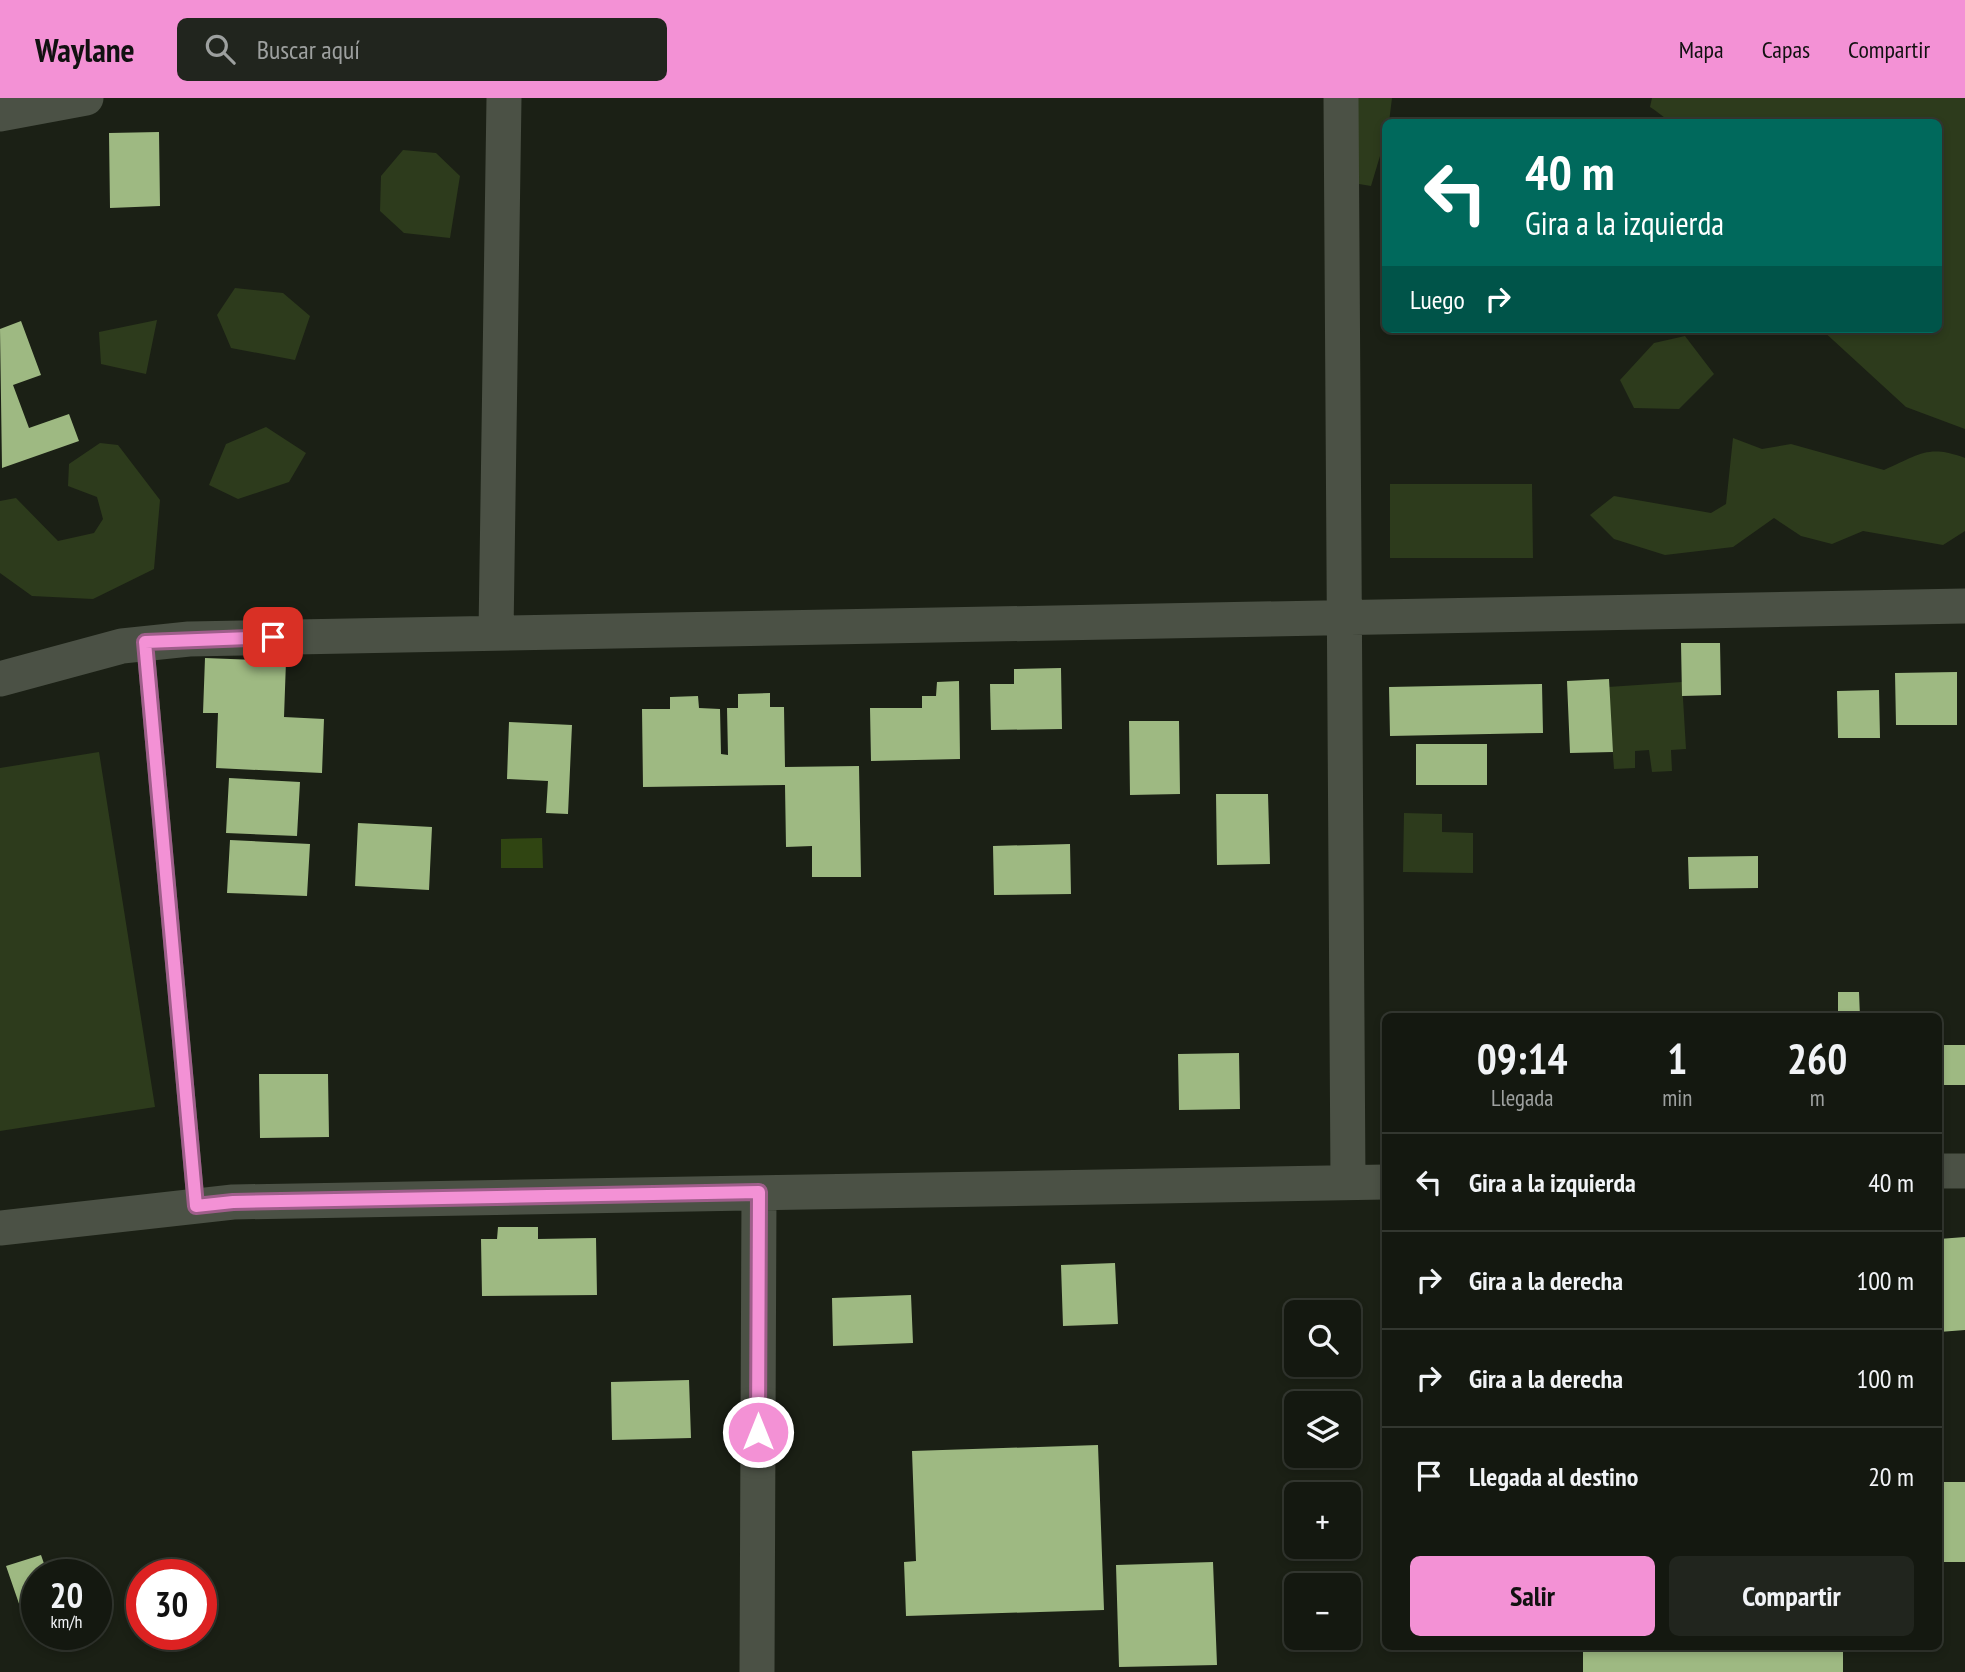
<!DOCTYPE html>
<html lang="es">
<head>
<meta charset="utf-8">
<style>
  :root { --surface:#141810; --page:#21251e; --text:#f1f3f6; --muted:#9da09f; --line:#333730; --accent:#f391d5 }
  body { margin:0; font-family:"PT Sans Narrow",sans-serif; background:var(--page); color:var(--text); height:100vh; display:flex; flex-direction:column; font-size:26px; white-space:nowrap }
  * { box-sizing:border-box; margin:0 }
  p { font-size:23px; color:var(--muted) }
  .icon { flex:none; width:38px; height:38px; fill:none; stroke:currentColor; stroke-width:2; stroke-linecap:round; stroke-linejoin:round }
  .map { position:relative; flex:1; overflow:hidden }
  .panel { position:absolute; left:1382px; top:915px; width:560px; height:637px; display:flex; flex-direction:column; background:var(--surface); border-radius:10px; box-shadow:0 4px 10px #0003,0 0 0 2px var(--line) }
  .panel>* { flex:none }
  .top-card { position:absolute; left:1382px; top:21px; width:560px; height:214px; border-radius:10px; box-shadow:0 4px 10px #0003,0 0 0 2px var(--line); background:#00695c; color:#fff; overflow:hidden }
  .tools { position:absolute; left:1284px; top:1202px; display:grid; gap:14px }
  .tools a { display:grid; place-items:center; width:77px; height:77px; border-radius:10px; background:var(--surface); box-shadow:0 4px 10px #0003,0 0 0 2px var(--line); font-size:35px }
  .speed { position:absolute; left:21px; top:1461px; display:flex; gap:14px; font-size:35px; font-weight:700; text-align:center }
  .speed>* { display:grid; place-content:center; width:91px; height:91px; border-radius:50%; background:var(--surface); box-shadow:0 4px 10px #0003,0 0 0 2px var(--line); line-height:1 }
  .speed small { font-size:18px; font-weight:400 }
  .speed .limit { border:10px solid #d22; background:#fff; color:#111 }
  .pin { position:absolute; display:grid; place-items:center; width:60px; height:60px; color:#fff; margin:-30px; border-radius:14px; box-shadow:0 4px 10px #0006 }
  .me { position:absolute; width:77px; margin:-38px; rotate:0deg; stroke-linejoin:round; filter:drop-shadow(0 0 5px #0008) }
  .turn { display:flex; align-items:center; gap:24px; height:147px; padding:0 28px; font-size:32px }
  .turn .icon { width:91px; height:91px; stroke-width:2.5 }
  .turn b { display:block; font-size:49px; line-height:60px }
  .then { display:flex; align-items:center; height:66px; padding:0 28px; background:#0003; gap:14px; font-size:26px }
  .eta { display:flex; justify-content:space-evenly; align-items:center; height:119px; text-align:center }
  .eta b { font-size:42px; font-weight:600; line-height:49px }
  .primary-button { display:flex; gap:14px; margin-top:auto; padding:14px 28px }
  .primary-button a { flex:1; height:80px; border-radius:10px; background:var(--accent); color:#111; font-size:28px; font-weight:600; line-height:80px; text-align:center }
  .primary-button a+a { background:var(--page); color:var(--text) }
  ul { padding:0; list-style:none }
  li { display:flex; align-items:center; gap:21px; height:98px; padding:0 28px; border-top:2px solid var(--line) }
  li div { flex:1 }
  li b { display:block; font-size:26px }
  li em { font-style:normal }
  header { display:flex; align-items:center; gap:42px; box-sizing:border-box; height:98px; padding:0 35px; background:var(--accent); color:#111 }
  header strong { font-size:33px }
  nav { display:flex; gap:38px; margin-inline-start:auto; font-size:24px }
  .search { width:490px; height:63px; background:var(--page); display:flex; align-items:center; gap:18px; box-sizing:border-box; padding:0 24px; border-radius:10px; color:var(--muted); font-size:26px }
  .map>svg:first-child { display:block }
</style>
</head>
<body>
<header>
<strong>Waylane</strong>
<div class="search"><svg class="icon" aria-label="search" viewBox="0 0 24 24"><circle cx="10" cy="10" r="6"/><path d="M15 15l6 6"/></svg>Buscar aquí</div>
<nav><a>Mapa</a><a>Capas</a><a>Compartir</a></nav>
</header>
<div class="map">
<svg width="1965" height="1574" viewBox="0 0 1965 1574">
  <rect width="100%" height="100%" fill="#1b2015"/>
  <path fill="#2d3b1c" d="M1342 0H1392L1389 24H1386V38L1371 88 1341 83Z
    M1652 0H1965V331L1906 309 1821 231H1939V24H1756C1730 13 1700 33 1673 24 1666 22 1657 13 1650 9Z
    M403 52 436 55 460 78 450 140 404 135 380 113 381 78Z
    M235 190 283 195 310 218 295 262 231 250 217 217Z
    M157 222 146 276 101 266 99 234Z
    M1685 238 1714 276 1679 311 1634 310 1620 282 1654 245Z
    M266 329 306 355 289 384 238 401 209 387 226 346Z
    M1733 340 1762 351 1791 346 1884 372C1919 357 1927 346 1965 360V433L1943 447 1863 433 1832 446 1801 438 1774 420 1733 449 1665 457 1614 441 1590 417 1614 398 1711 415 1726 406Z
    M100 345 118 347 160 402 154 471 93 501 32 498 0 475V403L16 400 58 443 94 435 103 421 97 399 68 388 69 366Z
    M1390 386H1532L1533 460H1390Z
    M1682 584 1686 651 1671 652 1672 673 1652 674 1649 652 1635 653V670L1614 671 1608 589Z
    M99 654 155 1009 0 1033V670Z
    M1404 715 1442 716V734L1473 735V775L1403 774Z"/>
  <path fill="#304512" d="M542 740 543 770H501V741Z"/>
  <path fill="#9eb982" d="M159 34 160 108 110 110 109 35Z
    M21 223 41 277 13 287 29 330 69 316 79 343 2 370 0 231Z
    M1681 545H1720L1721 597 1682 598Z
    M205 560 286 563 284 619 324 621 322 675 216 670 218 615H203Z
    M1061 570 1062 631 991 632 990 586H1014V571Z
    M1957 574V627H1896L1895 575Z
    M1609 581 1613 654 1570 655 1567 583Z
    M959 583 960 661 871 663 870 610H922V598H936L937 584Z
    M1542 586 1543 635 1390 638 1389 589Z
    M1879 592 1880 640H1838L1837 593Z
    M770 595V609H784L785 669 859 668 861 779H812V748L786 749 785 687 643 689 642 611H670V599L698 598 699 610 720 611 721 656 728 657 727 610H738V596Z
    M1129 623H1179L1180 696 1130 697Z
    M509 624 572 627 568 716 546 715 548 683 507 681Z
    M1416 646H1487V687H1416Z
    M229 680 300 684 297 738 226 735Z
    M1216 696H1268L1270 766 1217 767Z
    M358 725 432 729 429 792 355 788Z
    M230 742 310 746 307 798 227 795Z
    M1070 746 1071 796 994 797 993 748Z
    M1758 758V790L1689 791 1688 759Z
    M1838 894H1859L1860 919H1838Z
    M1939 947H1965V987H1939Z
    M1239 955 1240 1011 1179 1012 1178 956Z
    M259 976H328L329 1039 260 1040Z
    M498 1129H538V1141L596 1140 597 1197 482 1198 481 1141H497Z
    M1965 1139V1232L1939 1234V1141Z
    M1115 1165 1118 1226 1063 1228 1061 1167Z
    M911 1197 913 1245 833 1248 832 1200Z
    M689 1282 691 1340 612 1342 611 1284Z
    M1098 1347 1104 1512 906 1518 904 1464 916 1463 912 1353Z
    M1939 1384H1965V1464H1939Z
    M41 1457 48 1477H37V1523L26 1526 6 1468Z
    M1213 1464 1217 1567 1119 1569 1116 1467Z
    M1583 1549H1843V1574H1583Z"/>
  <g fill="none" stroke-linecap="round" stroke-linejoin="round">
    <path stroke="#4b5145" stroke-width="18" d="M145 544 196 1108"/>
    <path stroke="#4b5145" stroke-width="35" d="M1341 0 1348 1084
      M0 16 86 0
      M496 535 504 0
      M0 581 122 548 189 541 1965 508
      M1939 1073H1965
      M0 1130 233 1104 1386 1084
      M757 1574 759 1095"/>
  </g>
  <g fill="none" stroke-linecap="round" stroke-linejoin="round">
    <defs>
      <path id="route" d="M273 539 145 544 196 1108 233 1104 759 1094 758 1334"/>
    </defs>
    <use href="#route" stroke="#9e5e8a" stroke-width="18"/>
    <use href="#route" stroke="#f391d5" stroke-width="12"/>
  </g>
</svg>
<div class="tools">
<a><svg class="icon" aria-label="search" viewBox="0 0 24 24"><circle cx="10" cy="10" r="6"/><path d="M15 15l6 6"/></svg></a>
<a><svg class="icon" aria-label="layers" viewBox="0 0 24 24"><path d="M12 4l9 5-9 5-9-5zM3 14l9 5 9-5"/></svg></a>
<a>+</a>
<a>−</a>
</div>
<div class="speed"><div>20<small>km/h</small></div><div class="limit">30</div></div>
<div class="pin" style="left:273px;top:539px;background:#d93025"><svg class="icon" aria-label="arrive" viewBox="0 0 24 24"><path d="M6 21V4h12l-3 4 3 4H6"/></svg></div>
<svg class="me" style="left:758px;top:1334px" viewBox="-20 -20 40 40"><circle r="17" fill="#f391d5" stroke="#fff" stroke-width="3"/><path d="M0-11L8 9 0 5-8 9z" fill="#fff"/></svg>
<div class="top-card">
<div class="turn"><svg class="icon" aria-label="left" viewBox="0 0 24 24"><path d="M17 20v-9H6M10 6l-5 5 5 5"/></svg><div><b>40 m</b>Gira a la izquierda</div></div>
<div class="then">Luego<svg class="icon" aria-label="right" viewBox="0 0 24 24"><path d="M7 20v-9h11M14 6l5 5-5 5"/></svg></div>
</div>
<section class="panel">
<div class="eta">
<div><b>09:14</b><p>Llegada</p></div>
<div><b>1</b><p>min</p></div>
<div><b>260</b><p>m</p></div>
</div>
<ul>
<li><svg class="icon" aria-label="left" viewBox="0 0 24 24"><path d="M17 20v-9H6M10 6l-5 5 5 5"/></svg><div><b>Gira a la izquierda</b></div><em>40 m</em></li>
<li><svg class="icon" aria-label="right" viewBox="0 0 24 24"><path d="M7 20v-9h11M14 6l5 5-5 5"/></svg><div><b>Gira a la derecha</b></div><em>100 m</em></li>
<li><svg class="icon" aria-label="right" viewBox="0 0 24 24"><path d="M7 20v-9h11M14 6l5 5-5 5"/></svg><div><b>Gira a la derecha</b></div><em>100 m</em></li>
<li><svg class="icon" aria-label="arrive" viewBox="0 0 24 24"><path d="M6 21V4h12l-3 4 3 4H6"/></svg><div><b>Llegada al destino</b></div><em>20 m</em></li>
</ul>
<div class="primary-button"><a>Salir</a><a>Compartir</a></div>
</section>
</div>
</body>
</html>
